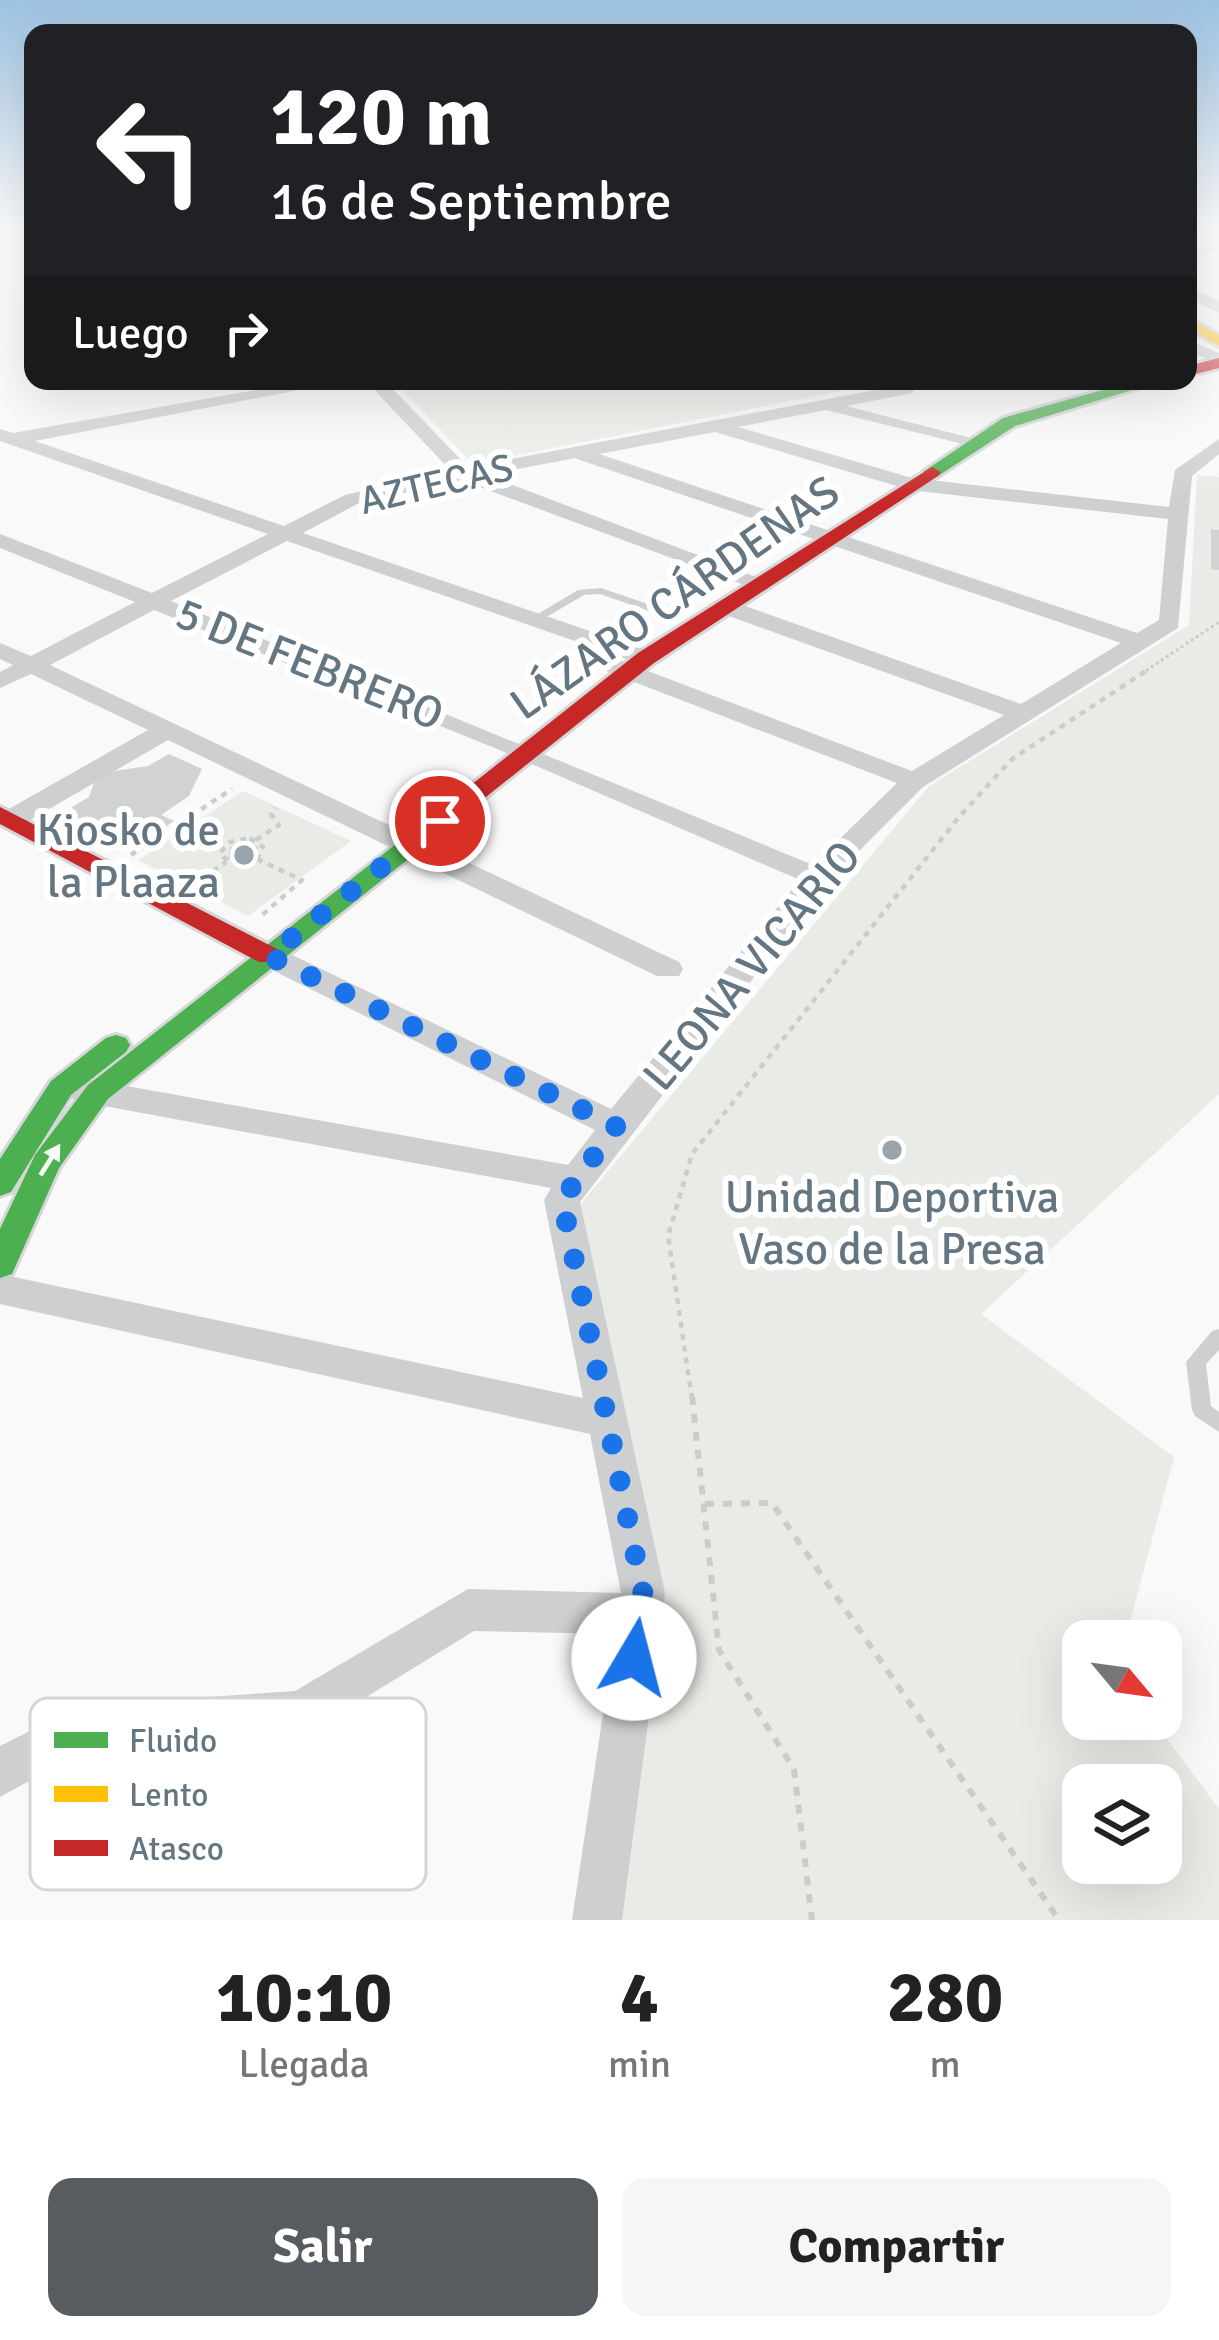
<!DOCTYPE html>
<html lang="es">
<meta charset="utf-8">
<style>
:root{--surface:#fff;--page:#f6f6f6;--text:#222;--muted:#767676;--accent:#585c60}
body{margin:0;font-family:Signika,sans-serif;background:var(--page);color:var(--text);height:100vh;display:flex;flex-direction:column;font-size:45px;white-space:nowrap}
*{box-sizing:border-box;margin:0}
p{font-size:39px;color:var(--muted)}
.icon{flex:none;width:66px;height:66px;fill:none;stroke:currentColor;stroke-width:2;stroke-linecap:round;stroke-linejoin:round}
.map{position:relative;height:1920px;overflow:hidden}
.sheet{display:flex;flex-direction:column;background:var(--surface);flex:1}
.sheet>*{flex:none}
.banner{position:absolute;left:24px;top:24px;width:1173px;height:366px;border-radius:24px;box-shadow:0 12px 48px #0002;background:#202124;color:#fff;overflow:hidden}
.needle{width:78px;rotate:119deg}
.buttons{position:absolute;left:1062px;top:1620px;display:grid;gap:24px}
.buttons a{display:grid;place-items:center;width:120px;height:120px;border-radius:24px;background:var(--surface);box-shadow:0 12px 48px #0002;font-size:60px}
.pin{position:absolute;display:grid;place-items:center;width:102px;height:102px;color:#fff;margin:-51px;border:6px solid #fff;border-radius:50%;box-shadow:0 3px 12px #0007}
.me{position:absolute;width:132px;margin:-66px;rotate:8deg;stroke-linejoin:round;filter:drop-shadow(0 0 9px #0008)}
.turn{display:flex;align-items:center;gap:42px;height:252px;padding:0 48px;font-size:54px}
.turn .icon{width:156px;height:156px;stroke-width:2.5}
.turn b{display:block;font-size:84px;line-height:102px}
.then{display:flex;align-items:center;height:114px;padding:0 48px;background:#0003;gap:24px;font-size:45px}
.eta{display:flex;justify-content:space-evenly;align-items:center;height:204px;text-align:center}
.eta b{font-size:72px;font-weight:700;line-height:84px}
.primary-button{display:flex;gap:24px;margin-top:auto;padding:24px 48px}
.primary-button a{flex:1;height:138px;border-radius:24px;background:var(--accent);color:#fff;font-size:48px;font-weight:700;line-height:138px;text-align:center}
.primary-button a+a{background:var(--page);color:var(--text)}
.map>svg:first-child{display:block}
.green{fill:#e8ebe6;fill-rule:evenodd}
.building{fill:#d0d2d3}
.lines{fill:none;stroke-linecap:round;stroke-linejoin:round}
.fast-casing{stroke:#d5d6d7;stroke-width:6}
.slow-casing{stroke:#d5d6d7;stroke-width:6}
.jam-casing{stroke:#d5d6d7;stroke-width:6}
.path-far2{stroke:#cbcccd;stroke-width:3;stroke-dasharray:3 3;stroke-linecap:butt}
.path-far1{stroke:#cbcccd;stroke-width:4.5;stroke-dasharray:6 6;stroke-linecap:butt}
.path{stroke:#cbcccd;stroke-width:6;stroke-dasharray:9 9;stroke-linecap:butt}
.lane{fill:#cecfd0;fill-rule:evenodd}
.street{fill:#cecfd0;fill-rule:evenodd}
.fast{fill:#4caf50;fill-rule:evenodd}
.slow{fill:#ffc107;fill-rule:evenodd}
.jam{fill:#c62828;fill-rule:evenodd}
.oneway{fill:#f6fbf6}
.route{stroke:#1a73e8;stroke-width:21;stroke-dasharray:0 37.8}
.poi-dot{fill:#99a4ac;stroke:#fff;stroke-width:4.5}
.labels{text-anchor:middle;stroke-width:12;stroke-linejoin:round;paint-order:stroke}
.far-street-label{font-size:39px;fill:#657683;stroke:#fff}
.street-label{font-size:45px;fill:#657683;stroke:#fff}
.poi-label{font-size:45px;fill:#657683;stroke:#fff;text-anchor:end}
.key{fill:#fff;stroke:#d1d6da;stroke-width:3}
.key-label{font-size:33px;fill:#657683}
</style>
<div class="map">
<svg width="1219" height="1920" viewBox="0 0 1219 1920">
<rect width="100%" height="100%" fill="#f9f9f9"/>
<!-- green -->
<g class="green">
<path d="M394 381H891L473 464Z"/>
<path d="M1197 475 1219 477V1094L981 1314 1174 1457 1125 1641H1083V1719H1152L1219 1809V1920H615L653 1610 579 1206 929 786 1189 625ZM1083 1785H1161V1863H1083Z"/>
<path d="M243 791 351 841 248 916 138 860Z"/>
</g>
<!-- building -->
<g class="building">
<path d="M1211 529 1219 530V570L1211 569Z"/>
<path d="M169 754 202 769 189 796 161 815 174 821 140 844 131 841 135 838 130 825 103 831 73 816 72 807 89 797 94 783 114 771 148 766Z"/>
<path d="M248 843 258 847 257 858H228L230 847Z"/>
</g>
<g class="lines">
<defs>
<g id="fast">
<path d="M1135 381H1161L1015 426 938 476 923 472 1003 418Z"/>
<path d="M423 828 435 835 432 840 108 1099 59 1168 12 1274 0 1278V1229L35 1155 88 1085 414 830Z"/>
<path d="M116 1035 126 1038 130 1045 126 1052 71 1095 11 1192 0 1196V1159L51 1081 106 1038Z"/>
</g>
<path id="slow" d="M1188 318 1219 335V346L1188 328Z"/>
<g id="jam">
<path d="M1219 358V368L1188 376V366Z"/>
<path d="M932 467 941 472 938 476 654 663 432 840H414L411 835 414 830 638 653Z"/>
<path d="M0 807 279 950 282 956 279 962H259L0 824Z"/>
</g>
</defs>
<!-- fast casing -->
<use href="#fast" class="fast-casing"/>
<!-- slow casing -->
<use href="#slow" class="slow-casing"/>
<!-- jam casing -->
<use href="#jam" class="jam-casing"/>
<!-- path-far2 -->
<path class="path-far2" d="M1141 674 1219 622"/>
<!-- path-far1 -->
<g class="path-far1">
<path d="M183 822 226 843"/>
<path d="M250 838 263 847 257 859 230 863 220 853 230 842Z"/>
<path d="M256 840 279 825 271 814 276 808"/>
<path d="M131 855 232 789"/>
<path d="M257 859 302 880 261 916"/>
<path d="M203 878 226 862"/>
<path d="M692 1399 668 1236 692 1154 959 817 1012 759 1146 671"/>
</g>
<!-- path -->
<g class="path">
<path d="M692 1396 719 1650 794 1769 812 1920"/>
<path d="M705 1504 772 1503 1059 1920"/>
</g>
<!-- lane -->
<g class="lane">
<path d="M601 588 680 615 682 617 676 620 672 619 600 594 584 595 538 622H530L528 620 578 590Z"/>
<path d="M1219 1329V1350L1206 1364 1211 1406 1219 1412V1432L1195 1416 1192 1410 1186 1362 1212 1331Z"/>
</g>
<!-- street -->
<g class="street">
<path d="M24 230H33V235Z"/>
<path d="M1219 237V248L1188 266V254Z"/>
<path d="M1188 285 1219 301V313L1188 297Z"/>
<path d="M1188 340 1219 353V364L1188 351Z"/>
<path d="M307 381H346L35 441 284 526 345 495 450 470 366 381H385L468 467 907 384 913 385V393L846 406 979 440V448L826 410 738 427 912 478 1169 507 1175 470 1219 439V454L1192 476 1178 628 923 787 827 883 580 1202 665 1593 622 1920H572L615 1634 474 1631 301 1737 137 1748 40 1775 0 1797V1746L30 1731 137 1702 295 1691 468 1589 621 1593 590 1434 0 1304V1274L583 1398 544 1200 551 1188 82 1102 70 1098 66 1090 70 1082 82 1078 568 1165 595 1130 258 963 254 956 258 949H280L611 1109 800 880 497 749 154 610 50 665 679 962 683 969 679 976H657L168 740 20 826H0V814L148 730 31 674 0 688V672L13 665 0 659V643L31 656 135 602 0 548V534L152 593 268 534 0 441V429L13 433ZM715 432 910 490 1168 519 1159 620 1137 633 599 454ZM576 458 577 459 1121 643 1021 704 731 601H715V611L1004 715 912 771 619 660H603V670L897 783 813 865 171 601 287 541 638 663H654V653L303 533 359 503 461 480 750 587H766L769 582 486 475Z"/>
</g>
<!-- fast -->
<use href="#fast" class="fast"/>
<!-- slow -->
<use href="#slow" class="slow"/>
<!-- jam -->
<use href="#jam" class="jam"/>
</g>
<!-- one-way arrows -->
<defs><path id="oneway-solid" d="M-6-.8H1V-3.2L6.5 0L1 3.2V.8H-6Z" transform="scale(3)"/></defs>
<use class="oneway" href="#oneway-solid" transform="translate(50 1160) rotate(-58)"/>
<!-- sky -->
<linearGradient id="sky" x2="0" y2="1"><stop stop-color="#9dc2e2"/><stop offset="0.46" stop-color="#fcfcfc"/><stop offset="1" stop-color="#fcfcfc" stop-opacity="0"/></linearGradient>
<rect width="1219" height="499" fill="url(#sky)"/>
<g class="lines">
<!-- route -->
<path class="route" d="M440 821 269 956 616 1126 562 1200 643 1593 634 1658"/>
</g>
<!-- markers -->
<g class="poi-dot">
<circle cx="244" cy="855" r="12"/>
<circle cx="892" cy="1150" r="12"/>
</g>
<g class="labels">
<!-- far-street labels -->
<g class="far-street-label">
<text transform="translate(436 483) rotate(-13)" y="14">AZTECAS</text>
</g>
<!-- street labels -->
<g class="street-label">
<text transform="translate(674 597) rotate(-35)" y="16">LÁZARO CÁRDENAS</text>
<text transform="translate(310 663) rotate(22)" y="16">5 DE FEBRERO</text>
<text transform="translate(751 965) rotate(-50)" y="16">LEONA VICARIO</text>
</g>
<!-- poi labels -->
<g class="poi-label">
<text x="220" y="845">Kiosko de<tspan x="220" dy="52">la Plaaza</tspan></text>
<text x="892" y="1212" text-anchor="middle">Unidad Deportiva<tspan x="892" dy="52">Vaso de la Presa</tspan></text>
</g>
</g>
<!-- legend -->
<rect x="30" y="1698" width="396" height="192" rx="18" class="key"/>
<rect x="54" y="1732" width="54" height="16" fill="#4caf50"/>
<rect x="54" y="1786" width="54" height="16" fill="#ffc107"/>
<rect x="54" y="1840" width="54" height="16" fill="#c62828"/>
<g class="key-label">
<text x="129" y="1752">Fluido</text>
<text x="129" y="1806">Lento</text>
<text x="129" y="1860">Atasco</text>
</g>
</svg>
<div class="buttons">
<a><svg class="needle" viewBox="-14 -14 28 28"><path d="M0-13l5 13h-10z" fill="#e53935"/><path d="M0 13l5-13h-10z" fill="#767676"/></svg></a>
<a><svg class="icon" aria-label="layers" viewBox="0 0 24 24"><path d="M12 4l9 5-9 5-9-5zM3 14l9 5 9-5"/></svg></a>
</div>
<div class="pin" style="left:440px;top:821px;background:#d93025"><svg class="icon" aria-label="arrive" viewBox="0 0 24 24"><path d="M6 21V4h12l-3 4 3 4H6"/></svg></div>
<svg class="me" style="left:634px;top:1658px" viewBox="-20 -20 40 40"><circle r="19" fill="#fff"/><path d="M0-13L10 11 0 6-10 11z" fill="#1a73e8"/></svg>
<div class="banner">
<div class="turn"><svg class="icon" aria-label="left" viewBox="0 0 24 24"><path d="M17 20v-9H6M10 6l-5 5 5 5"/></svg><div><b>120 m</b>16 de Septiembre</div></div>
<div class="then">Luego<svg class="icon" aria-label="right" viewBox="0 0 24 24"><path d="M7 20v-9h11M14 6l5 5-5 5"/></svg></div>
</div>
</div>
<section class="sheet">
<div class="eta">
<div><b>10:10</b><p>Llegada</p></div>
<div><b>4</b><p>min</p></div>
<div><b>280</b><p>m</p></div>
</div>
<div class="primary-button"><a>Salir</a><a>Compartir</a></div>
</section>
